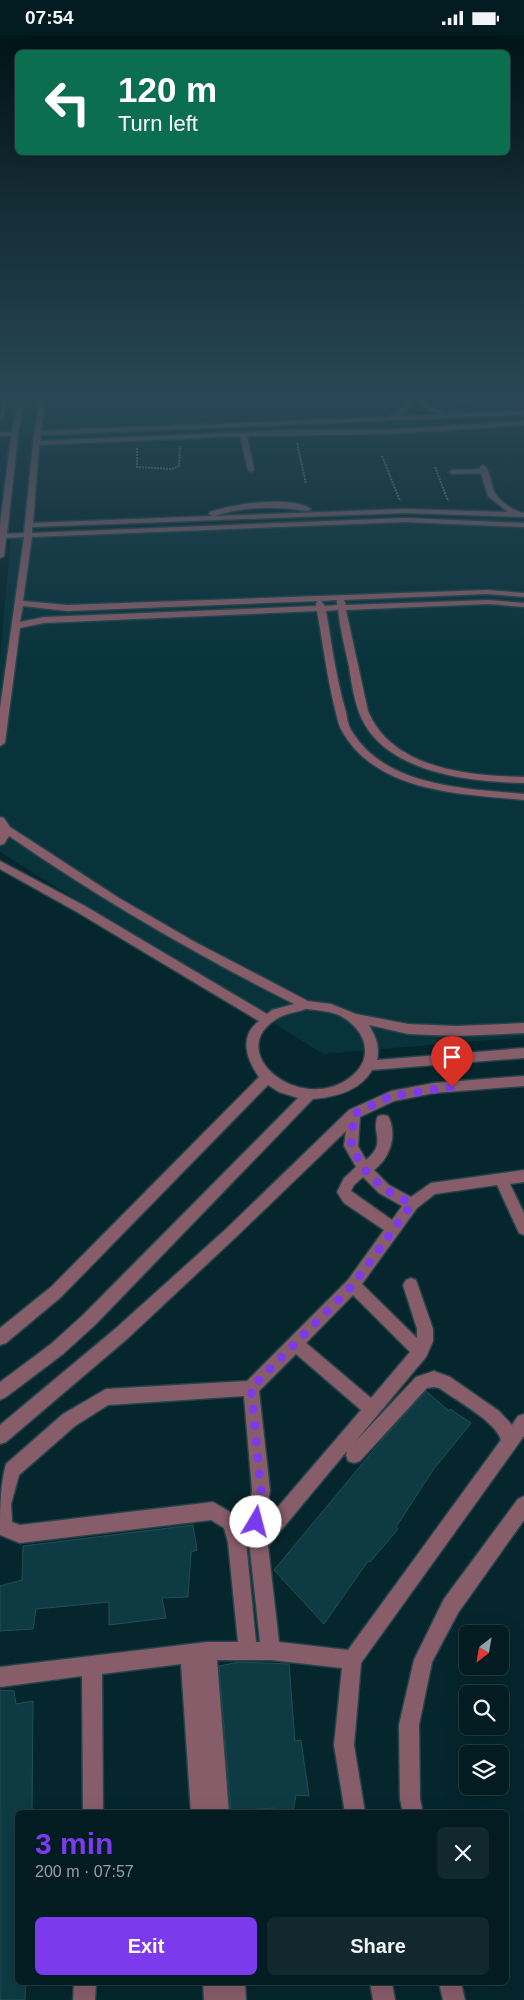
<!DOCTYPE html>
<meta charset="utf-8">
<style>
:root{--surface:#031c21;--page:#11292e;--text:#f1f3f6;--muted:#97a1a5;--line:#243a3f;--accent:#7c3aed}
body{margin:0;font-family:Helvetica,sans-serif;background:var(--page);color:var(--text);height:100vh;display:flex;flex-direction:column;font-size:19px;white-space:nowrap}
*{box-sizing:border-box;margin:0}
p{font-size:16px;color:var(--muted)}
.icon{flex:none;width:28px;height:28px;fill:none;stroke:currentColor;stroke-width:2;stroke-linecap:round;stroke-linejoin:round}
.map{position:relative;flex:1;overflow:hidden}
.panel{position:absolute;left:15px;top:1775px;width:494px;height:175px;display:flex;flex-direction:column;background:var(--surface);border-radius:8px;box-shadow:0 5px 20px #0002,0 0 0 1px var(--line)}
.panel>*{flex:none}
.top-card{position:absolute;left:15px;top:15px;width:495px;height:105px;border-radius:8px;box-shadow:0 5px 20px #0002,0 0 0 1px var(--line);background:#0b6e4f;color:#fff;overflow:hidden}
.needle{width:32px;rotate:211deg}
.fabs{position:absolute;left:459px;top:1590px;display:grid;gap:10px}
.fabs a{display:grid;place-items:center;width:50px;height:50px;border-radius:8px;background:var(--surface);box-shadow:0 5px 20px #0002,0 0 0 1px var(--line);font-size:25px}
.pin{position:absolute;display:grid;place-items:center;width:42px;height:42px;color:#fff;margin:-51px -21px;border-radius:50% 50% 50% 0;rotate:-45deg;box-shadow:0 0 5px #0007}
.pin .icon{rotate:45deg}
.me{position:absolute;width:55px;margin:-28px;rotate:8deg;stroke-linejoin:round;filter:drop-shadow(0 0 4px #0008)}
.turn{display:flex;align-items:center;gap:18px;height:105px;padding:0 20px;font-size:22px}
.turn .icon{width:65px;height:65px;stroke-width:2.5}
.turn b{display:block;font-size:35px;line-height:42px}
.round{display:grid;place-items:center;flex:none;width:52px;height:52px;border-radius:8px;background:var(--page)}
.overview{display:flex;align-items:center;justify-content:space-between;height:85px;padding:0 20px}
h1{font-size:30px;font-weight:800;line-height:38px;color:var(--accent)}
.action{display:flex;gap:10px;margin-top:auto;padding:10px 20px}
.action a{flex:1;height:58px;border-radius:8px;background:var(--accent);color:#fff;font-size:20px;font-weight:800;line-height:58px;text-align:center}
.action a+a{background:var(--page);color:var(--text)}
.status{display:flex;justify-content:space-between;align-items:center;height:35px;padding:0 25px;background:var(--surface);direction:ltr}
.status svg{height:14px;fill:currentColor}
.map>svg:first-child{display:block}
.built{fill:#08333b}
.building{fill:#0e3b43;stroke:#234e56}
.lines{fill:none;stroke-linecap:round;stroke-linejoin:round}
.minor-casing{stroke:#24444a;stroke-width:3}
.path{stroke:#6e898f;stroke-width:2;stroke-dasharray:2 1;stroke-linecap:butt}
.minor{fill:#875d69;fill-rule:evenodd}
.route{stroke:#7c3aed;stroke-width:9;stroke-dasharray:0 16.2}
</style>
<div class="status"><b>07:54</b><svg viewBox="0 0 49 12"><path d="M0 12V9h3v3zM5 12V6h3v6zM10 12V3h3v9zM15 12V0h3v12zM26 1h20v11H26zM47 4h2v5h-2z"/></svg></div>
<div class="map">
<svg width="524" height="1965" viewBox="0 0 524 1965">
<rect width="100%" height="100%" fill="#04262c"/>
<!-- built -->
<path class="built" d="M494 483 524 486V1002L323 1019 0 817V624L11 501 320 484Z"/>
<!-- building -->
<g class="building">
<path d="M426 1356 449 1376 450 1374 471 1388 433 1435 396 1492 398 1494 370 1527 368 1526 324 1589 274 1535 382 1405Z"/>
<path d="M193 1490 197 1515 191 1517 188 1562 162 1563 166 1583 109 1590V1567L36 1574 33 1594 0 1596V1551L22 1545 23 1511Z"/>
<path d="M239 1627 289 1629 295 1706 301 1705 309 1761 296 1760 293 1777H274V1773L231 1776 219 1631Z"/>
<path d="M0 1655 14 1656 16 1669 33 1666 32 1777H17L18 1948H26L25 1965H0Z"/>
</g>
<g class="lines">
<defs>
<g id="minor">
<path d="M1 362H7L3 383 0 385Z"/>
<path d="M19 362H25L18 399 7 499 24 498 33 408 40 362H46L41 396 389 382 402 373 404 366 402 362H408L410 366 407 375 398 381 440 380 424 373 415 362H421L428 371 447 379 524 376V380L41 400 40 406 294 395H389L524 386V390L389 399 247 401 254 435 251 437 248 435 240 401 39 410 33 488 212 481 209 479 210 477C233 469 290 460 311 474L307 476C275 471 245 471 215 481L404 474 508 477 488 461 481 438 452 439 449 437 452 435 480 434V432L483 430C491 435 490 449 495 458 499 466 515 477 524 478V482L404 478 32 492V498L406 483 524 488V492L406 487 32 502 23 566 67 570 487 555 524 558V562L487 559 344 565 346 570 489 565 524 568V572L489 569 346 575 368 676C392 734 470 741 524 742V748C473 747 394 739 365 690 355 673 352 651 349 632 345 613 340 594 338 575L326 576C332 610 336 644 346 677 347 683 348 690 351 695 386 753 465 753 524 759V765C462 759 377 758 342 696 338 690 337 681 335 674 327 642 323 609 317 576L44 588 20 593 5 708 0 711V673L24 502 6 503 4 521 0 523V490L11 401H0V397H12ZM337 565V570L325 571 321 566ZM318 566 316 568V571L44 582 20 587 23 571 67 576Z"/>
<path d="M0 782 4 783 10 792 119 863 195 907 308 966 331 969 356 979 408 989 457 991 524 988V998L457 1001 408 999 369 990C376 1002 380 1011 377 1025L524 1013V1023L372 1035C360 1056 336 1062 313 1064L95 1290 63 1319 6 1362 0 1365V1347L51 1309 83 1280 298 1063 279 1057 268 1050 61 1262 6 1308 0 1310V1293L51 1252 259 1042C247 1025 238 1002 259 986L77 877 0 834V826L85 871 267 979 272 975 294 969C195 919 100 864 9 801L4 809 0 810ZM306 974C316 975 327 976 336 979 363 990 377 1020 352 1041 301 1083 219 1015 280 982 288 978 298 977 306 974Z"/>
<path d="M524 1041V1051L434 1058 394 1066 360 1082 358 1111 366 1125C388 1107 370 1097 378 1081L383 1080 388 1081C398 1100 390 1123 374 1135L389 1150 411 1162 431 1148 524 1135V1147L510 1149 524 1178V1200L519 1198 497 1150 435 1159 417 1173 362 1249 417 1303V1294L403 1250 406 1245 411 1243 416 1245 433 1294V1306L426 1322 355 1407 416 1342 434 1336 450 1342 499 1376 512 1390 518 1381 524 1379V1401L361 1628 354 1710 365 1778H345L334 1710 342 1633 271 1625H217L229 1778H191L181 1629 102 1639 103 1778H83L82 1641 0 1652V1632L207 1607H238L228 1507 224 1493 211 1485 20 1508 0 1500C0 1476 0 1451 6 1429L63 1379 106 1354 247 1346 348 1245 384 1195 344 1168 337 1157 344 1143 356 1132 344 1111 346 1096 236 1202 127 1304 6 1407 0 1409V1390L115 1294 226 1194 349 1075 391 1056 434 1048ZM363 1142 379 1158 402 1171 392 1185 351 1156 354 1150ZM353 1260 410 1317 371 1363 306 1308ZM296 1319 361 1375 265 1487 270 1455 259 1356ZM434 1352 439 1353C456 1365 496 1387 501 1405L348 1615 279 1607 268 1511 347 1416 346 1420 348 1426 354 1428 360 1426 427 1353ZM244 1361 252 1455 247 1487 260 1607H256L246 1507 237 1481 213 1467 20 1490 12 1487 11 1469 19 1440 75 1391 108 1370Z"/>
<path d="M524 1461V1485L458 1578 432 1627 419 1690 420 1764 423 1778H403L400 1764 399 1690 414 1625 444 1564 518 1464Z"/>
<path d="M74 1948H96L95 1965H73Z"/>
<path d="M203 1948H245L246 1965H204Z"/>
<path d="M370 1948H392L395 1965H373Z"/>
<path d="M439 1948H461L465 1965H443Z"/>
</g>
</defs>
<!-- minor casing -->
<use href="#minor" class="minor-casing"/>
<!-- path -->
<g class="path">
<path d="M461 362 466 369"/>
<path d="M297 408 306 449"/>
<path d="M137 413V432L172 434 179 431 180 411"/>
<path d="M382 421 400 466"/>
<path d="M435 432 448 466"/>
</g>
<!-- minor -->
<use href="#minor" class="minor"/>
</g>
<!-- sky -->
<linearGradient id="sky" x2="0" y2="1"><stop stop-color="#021518"/><stop offset="0.57" stop-color="#294756"/><stop offset="1" stop-color="#294756" stop-opacity="0"/></linearGradient>
<rect width="524" height="637" fill="url(#sky)"/>
<g class="lines">
<!-- route -->
<path class="route" d="M256 1487 261 1455 251 1353 353 1250 412 1169 384 1154 364 1134 351 1111 354 1079 391 1061 452 1052"/>
</g>
</svg>
<div class="fabs">
<a><svg class="needle" viewBox="-14 -14 28 28"><path d="M0-13l5 13h-10z" fill="#e53935"/><path d="M0 13l5-13h-10z" fill="#97a1a5"/></svg></a>
<a><svg class="icon" aria-label="search" viewBox="0 0 24 24"><circle cx="10" cy="10" r="6"/><path d="M15 15l6 6"/></svg></a>
<a><svg class="icon" aria-label="layers" viewBox="0 0 24 24"><path d="M12 4l9 5-9 5-9-5zM3 14l9 5 9-5"/></svg></a>
</div>
<div class="pin" style="left:452px;top:1052px;background:#d93025"><svg class="icon" aria-label="arrive" viewBox="0 0 24 24"><path d="M6 21V4h12l-3 4 3 4H6"/></svg></div>
<svg class="me" style="left:256px;top:1487px" viewBox="-20 -20 40 40"><circle r="19" fill="#fff"/><path d="M0-13L10 11 0 6-10 11z" fill="#7c3aed"/></svg>
<div class="top-card">
<div class="turn"><svg class="icon" aria-label="left" viewBox="0 0 24 24"><path d="M17 20v-9H6M10 6l-5 5 5 5"/></svg><div><b>120 m</b>Turn left</div></div>
</div>
<section class="panel">
<div class="overview"><div><h1>3 min</h1><p>200 m · 07:57</p></div><a class="round"><svg class="icon" aria-label="close" viewBox="0 0 24 24"><path d="M6 6l12 12M18 6L6 18"/></svg></a></div>
<div class="action"><a>Exit</a><a>Share</a></div>
</section>
</div>
